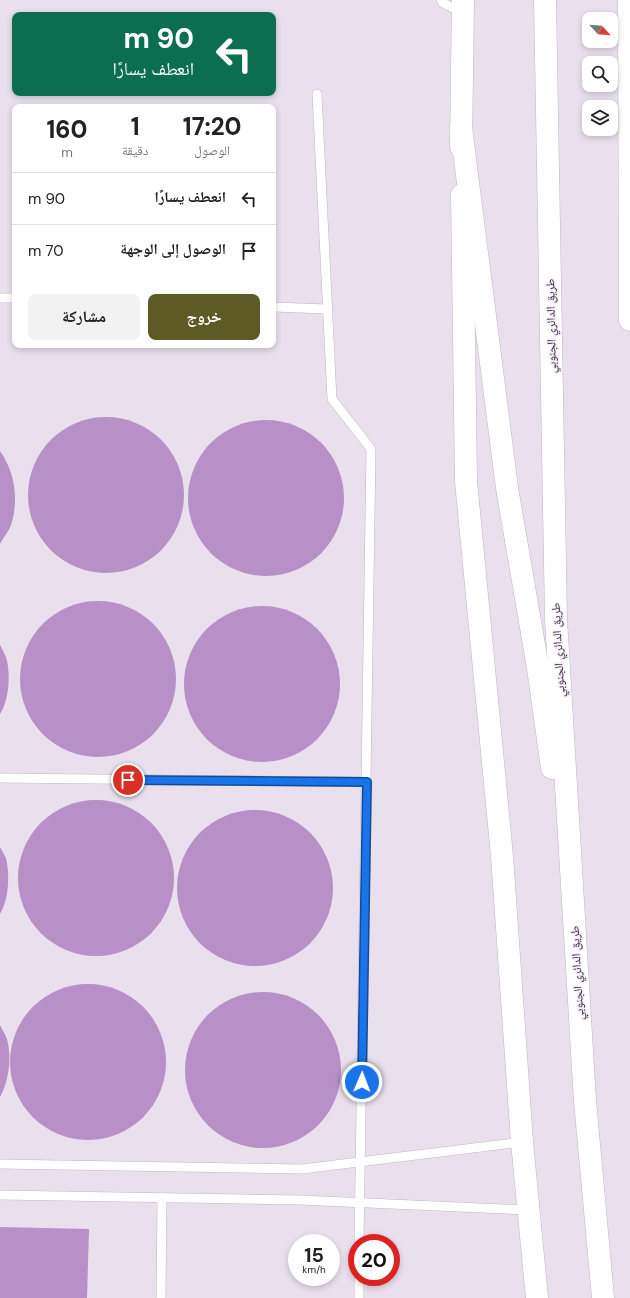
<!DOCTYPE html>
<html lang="ar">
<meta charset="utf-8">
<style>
:root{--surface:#fff;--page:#f2f2f2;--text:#222;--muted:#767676;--line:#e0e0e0;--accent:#5d5a26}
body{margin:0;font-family:"DM Sans","Noto Naskh Arabic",sans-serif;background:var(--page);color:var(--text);direction:rtl;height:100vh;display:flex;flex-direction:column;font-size:15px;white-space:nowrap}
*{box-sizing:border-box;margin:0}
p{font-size:13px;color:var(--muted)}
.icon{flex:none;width:22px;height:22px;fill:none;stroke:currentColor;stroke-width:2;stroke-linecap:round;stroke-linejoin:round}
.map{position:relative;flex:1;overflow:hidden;direction:ltr}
.side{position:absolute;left:12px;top:104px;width:264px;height:244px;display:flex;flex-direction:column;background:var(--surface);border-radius:8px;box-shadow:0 2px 6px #0003;direction:rtl}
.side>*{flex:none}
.top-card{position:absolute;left:12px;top:12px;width:264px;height:84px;border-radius:8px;box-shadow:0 2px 6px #0003;direction:rtl;background:#0b6e4f;color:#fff;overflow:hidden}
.needle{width:26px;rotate:116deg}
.buttons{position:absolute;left:582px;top:12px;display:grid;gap:8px}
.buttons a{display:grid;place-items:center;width:36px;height:36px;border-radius:8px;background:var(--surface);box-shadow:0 2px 6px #0003;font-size:20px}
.speed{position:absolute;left:288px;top:1234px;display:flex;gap:8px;font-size:20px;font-weight:700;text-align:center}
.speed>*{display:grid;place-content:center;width:52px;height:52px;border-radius:50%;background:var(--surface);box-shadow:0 2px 6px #0003;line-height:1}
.speed small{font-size:10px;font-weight:400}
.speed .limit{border:6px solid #d22;background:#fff;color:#111}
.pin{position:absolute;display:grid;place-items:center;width:34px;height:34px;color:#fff;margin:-17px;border:2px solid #fff;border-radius:50%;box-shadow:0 1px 4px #0007}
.me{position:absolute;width:44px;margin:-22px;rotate:1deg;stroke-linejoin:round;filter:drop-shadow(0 0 3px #0008)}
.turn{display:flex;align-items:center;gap:14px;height:84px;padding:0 16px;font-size:18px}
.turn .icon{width:52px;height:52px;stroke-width:2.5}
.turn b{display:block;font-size:28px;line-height:34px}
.eta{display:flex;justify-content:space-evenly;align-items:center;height:68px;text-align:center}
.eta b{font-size:24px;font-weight:800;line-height:28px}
.action{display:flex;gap:8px;margin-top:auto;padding:8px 16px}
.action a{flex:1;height:46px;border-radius:8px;background:var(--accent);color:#fff;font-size:16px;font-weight:800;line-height:46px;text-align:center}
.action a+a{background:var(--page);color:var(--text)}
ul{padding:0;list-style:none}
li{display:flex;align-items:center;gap:12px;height:52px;padding:0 16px;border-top:1px solid var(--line)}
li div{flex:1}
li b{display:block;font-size:15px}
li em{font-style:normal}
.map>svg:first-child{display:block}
.water{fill:#b690c6}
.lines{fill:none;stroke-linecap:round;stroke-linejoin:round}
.service-casing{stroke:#c0b7c4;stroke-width:10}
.secondary-casing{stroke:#c0b7c4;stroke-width:23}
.motorway-casing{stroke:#c0b7c4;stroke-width:23}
.service{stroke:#fff;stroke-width:9}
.secondary{stroke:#fff;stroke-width:22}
.motorway{stroke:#fff;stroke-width:22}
.route-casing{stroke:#114b97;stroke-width:10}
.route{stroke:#1a73e8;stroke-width:7}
.labels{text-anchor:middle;stroke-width:3;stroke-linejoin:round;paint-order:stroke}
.street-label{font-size:12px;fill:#363238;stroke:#f7edfb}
</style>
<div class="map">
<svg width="630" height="1298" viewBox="0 0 630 1298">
<rect width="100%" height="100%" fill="#e9dfed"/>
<!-- water -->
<g class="water">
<circle cx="106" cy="495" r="78"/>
<circle cx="266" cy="498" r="78"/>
<path d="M0 451C15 472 19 500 11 525 9 531 3 538 0 544Z"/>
<circle cx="98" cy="679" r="78"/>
<circle cx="262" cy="684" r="78"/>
<path d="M0 645C2 649 4 653 6 657 11 674 9 700 0 714Z"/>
<circle cx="96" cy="878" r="78"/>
<circle cx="255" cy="888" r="78"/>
<path d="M0 847C2 851 4 854 6 858 10 875 9 899 0 914Z"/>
<circle cx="88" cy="1062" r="78"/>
<circle cx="263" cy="1070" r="78"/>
<path d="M0 1025C2 1029 5 1034 7 1039 12 1057 9 1081 0 1097Z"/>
<path d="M0 1227 89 1229 87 1298H0Z"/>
</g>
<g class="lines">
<defs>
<g id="service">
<path d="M441 0 443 3 463 13"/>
<path d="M317 94 332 399 371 449 359 1243"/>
<path d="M0 298H15"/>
<path d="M273 307 327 309"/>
<path d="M0 778 367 782"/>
<path d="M0 1164 302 1169 522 1142"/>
<path d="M0 1195 300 1200 528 1210"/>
<path d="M161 1298 162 1198"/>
<path d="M359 1298V1277"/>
</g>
<g id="secondary">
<path d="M461 147 463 0"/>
<path d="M462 195 466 481 502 856 522 1142 537 1298"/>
</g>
<g id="motorway">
<path d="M545 0 556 619 585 1101 603 1298"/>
<path d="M629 0 630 320"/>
<path d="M461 128 507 488 538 668 552 768"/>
</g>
</defs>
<!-- service casing -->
<use href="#service" class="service-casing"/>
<!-- secondary casing -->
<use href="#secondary" class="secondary-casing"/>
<!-- motorway casing -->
<use href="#motorway" class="motorway-casing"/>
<!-- service -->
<use href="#service" class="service"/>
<!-- secondary -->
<use href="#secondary" class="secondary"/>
<!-- motorway -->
<use href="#motorway" class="motorway"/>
</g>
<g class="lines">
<defs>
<path id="route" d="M128 780 367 782 362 1082"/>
</defs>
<!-- route casing -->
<use href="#route" class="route-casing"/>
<!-- route -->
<use href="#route" class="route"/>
</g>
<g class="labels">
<!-- street labels -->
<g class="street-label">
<text transform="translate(551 326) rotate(-91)" y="4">طريق الدائري الجنوبي</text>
<text transform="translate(558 650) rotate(-93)" y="4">طريق الدائري الجنوبي</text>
<text transform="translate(577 973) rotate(-93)" y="4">طريق الدائري الجنوبي</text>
</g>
</g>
</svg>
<div class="buttons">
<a><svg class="needle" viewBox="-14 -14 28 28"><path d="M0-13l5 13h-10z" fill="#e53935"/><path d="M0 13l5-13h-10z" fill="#767676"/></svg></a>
<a><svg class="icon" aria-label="search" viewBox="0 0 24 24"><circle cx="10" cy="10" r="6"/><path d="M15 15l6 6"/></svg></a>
<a><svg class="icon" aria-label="layers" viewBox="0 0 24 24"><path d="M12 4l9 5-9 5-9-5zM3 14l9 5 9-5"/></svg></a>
</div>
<div class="speed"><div>15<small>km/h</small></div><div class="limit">20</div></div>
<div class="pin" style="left:128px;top:780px;background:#d93025"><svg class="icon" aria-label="arrive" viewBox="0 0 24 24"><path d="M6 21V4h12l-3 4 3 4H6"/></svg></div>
<svg class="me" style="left:362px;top:1082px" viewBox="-20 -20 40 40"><circle r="17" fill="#1a73e8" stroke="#fff" stroke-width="3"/><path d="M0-11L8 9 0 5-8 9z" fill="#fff"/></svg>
<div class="top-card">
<div class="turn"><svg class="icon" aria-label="left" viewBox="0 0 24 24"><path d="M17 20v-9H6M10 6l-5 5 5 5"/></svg><div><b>90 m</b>انعطف يسارًا</div></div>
</div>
<section class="side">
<div class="eta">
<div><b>17:20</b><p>الوصول</p></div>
<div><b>1</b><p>دقيقة</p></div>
<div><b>160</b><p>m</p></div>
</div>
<ul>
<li><svg class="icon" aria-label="left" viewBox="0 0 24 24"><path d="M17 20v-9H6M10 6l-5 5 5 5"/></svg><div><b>انعطف يسارًا</b></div><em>90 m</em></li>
<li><svg class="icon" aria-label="arrive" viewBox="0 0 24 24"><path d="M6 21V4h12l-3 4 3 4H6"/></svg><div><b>الوصول إلى الوجهة</b></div><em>70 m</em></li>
</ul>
<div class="action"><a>خروج</a><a>مشاركة</a></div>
</section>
</div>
